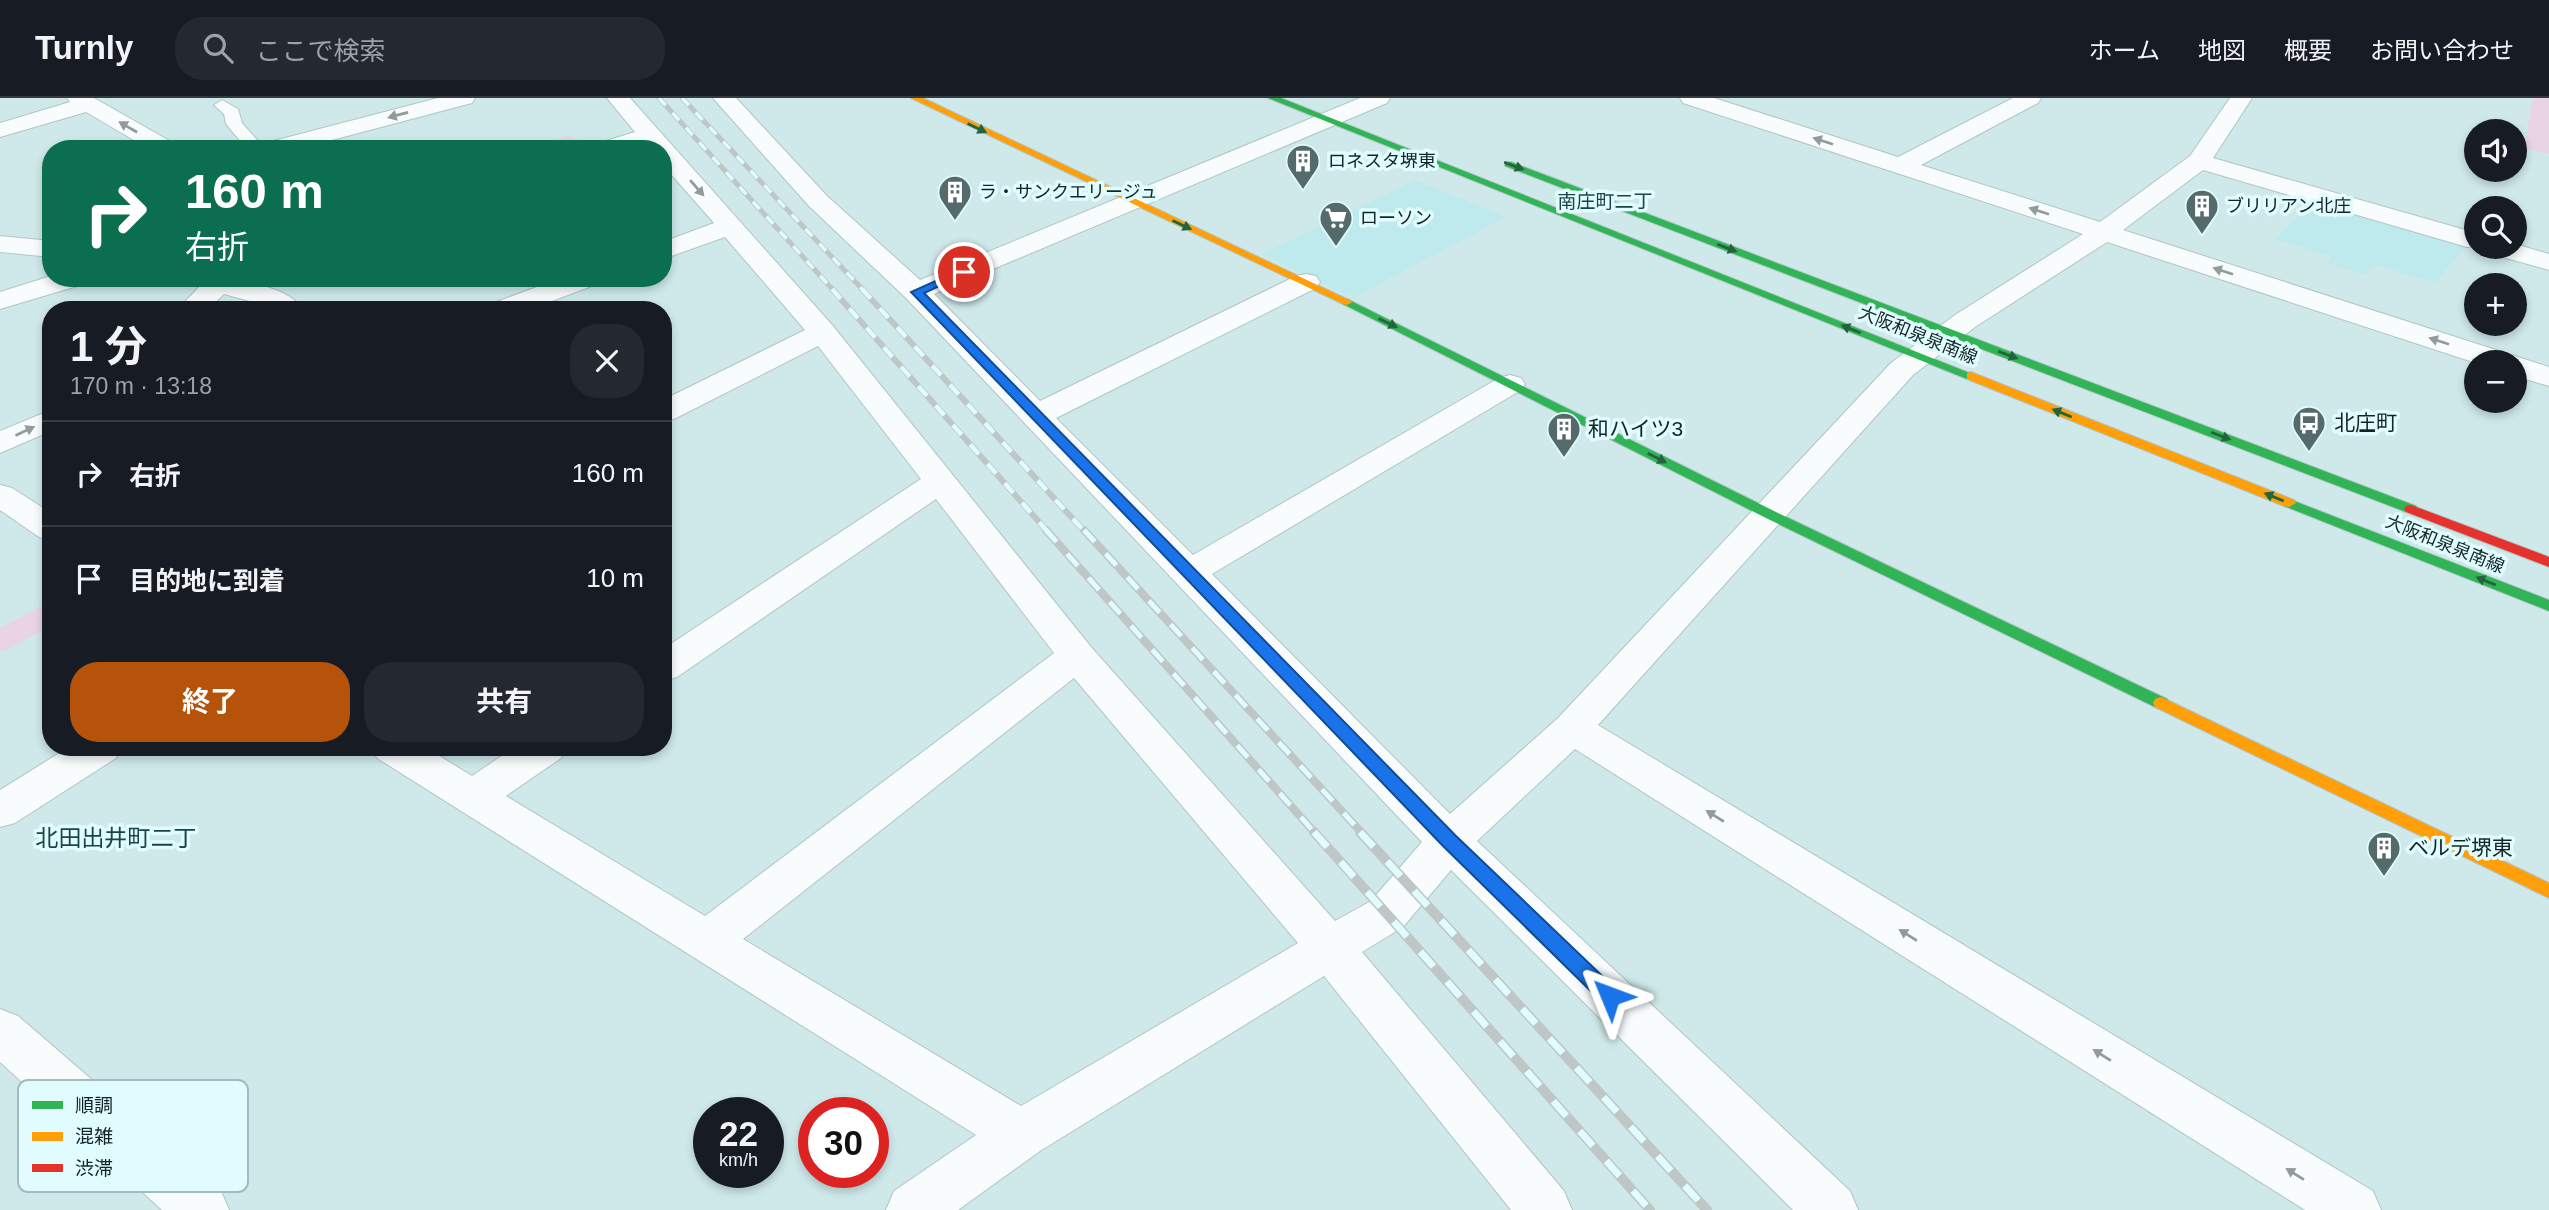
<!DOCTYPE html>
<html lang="ja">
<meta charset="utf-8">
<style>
:root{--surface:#171b24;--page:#242831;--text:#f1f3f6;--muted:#9ea1a6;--line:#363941;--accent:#b45309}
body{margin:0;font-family:Helvetica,"Noto Sans JP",sans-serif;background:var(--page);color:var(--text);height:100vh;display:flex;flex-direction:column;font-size:26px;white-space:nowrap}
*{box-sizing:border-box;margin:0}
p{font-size:23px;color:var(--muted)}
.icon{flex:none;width:38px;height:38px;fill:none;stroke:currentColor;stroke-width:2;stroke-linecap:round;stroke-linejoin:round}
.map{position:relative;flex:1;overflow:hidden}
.sheet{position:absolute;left:42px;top:203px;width:630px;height:455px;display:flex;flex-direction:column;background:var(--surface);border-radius:28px;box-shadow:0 4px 10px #0003}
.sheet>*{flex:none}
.top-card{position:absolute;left:42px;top:42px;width:630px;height:147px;border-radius:28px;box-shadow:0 4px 10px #0003;background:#0b6e4f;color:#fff;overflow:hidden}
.buttons{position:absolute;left:2464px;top:21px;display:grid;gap:14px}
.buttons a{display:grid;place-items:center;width:63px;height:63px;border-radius:50%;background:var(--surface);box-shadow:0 4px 10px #0003;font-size:35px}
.speed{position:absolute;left:693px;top:999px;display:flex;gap:14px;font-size:35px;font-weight:700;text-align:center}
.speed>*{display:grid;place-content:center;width:91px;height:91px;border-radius:50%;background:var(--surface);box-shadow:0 4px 10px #0003;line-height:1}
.speed small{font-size:18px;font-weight:400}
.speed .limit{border:10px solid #d22;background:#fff;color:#111}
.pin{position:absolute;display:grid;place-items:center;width:60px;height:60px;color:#fff;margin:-30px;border:4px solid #fff;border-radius:50%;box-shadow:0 2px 7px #0007}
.me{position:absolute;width:77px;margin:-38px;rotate:314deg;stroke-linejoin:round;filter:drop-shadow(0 0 5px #0008)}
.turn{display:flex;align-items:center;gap:24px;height:147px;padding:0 28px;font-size:32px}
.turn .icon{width:91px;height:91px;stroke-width:2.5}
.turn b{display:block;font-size:49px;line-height:60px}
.round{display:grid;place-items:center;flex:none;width:74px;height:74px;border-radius:28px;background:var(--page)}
.summary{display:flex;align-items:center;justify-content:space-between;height:119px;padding:0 28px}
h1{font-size:42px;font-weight:700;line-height:52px}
.cta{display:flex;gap:14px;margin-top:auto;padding:14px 28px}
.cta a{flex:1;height:80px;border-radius:28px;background:var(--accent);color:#fff;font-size:28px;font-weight:700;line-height:80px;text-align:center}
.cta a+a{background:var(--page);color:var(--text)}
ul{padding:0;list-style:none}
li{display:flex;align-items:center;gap:21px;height:105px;padding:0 28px;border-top:2px solid var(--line)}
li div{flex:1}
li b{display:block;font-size:26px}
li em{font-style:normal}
header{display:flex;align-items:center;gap:42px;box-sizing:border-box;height:98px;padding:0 35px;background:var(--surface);border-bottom:2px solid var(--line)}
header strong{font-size:33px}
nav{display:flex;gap:38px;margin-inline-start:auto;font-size:24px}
.search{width:490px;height:63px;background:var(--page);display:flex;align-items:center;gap:18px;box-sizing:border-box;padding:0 24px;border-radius:28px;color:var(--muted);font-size:26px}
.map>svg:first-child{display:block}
.built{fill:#bfeaed}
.green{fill:#e9d4e3}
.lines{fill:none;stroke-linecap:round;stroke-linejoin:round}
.lane-casing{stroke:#b0c5c6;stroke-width:2}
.street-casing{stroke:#b0c5c6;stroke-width:2}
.fast-casing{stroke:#b0c5c6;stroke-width:2}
.slow-casing{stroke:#b0c5c6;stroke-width:2}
.jam-casing{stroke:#b0c5c6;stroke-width:2}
.lane{fill:#f8fcfc;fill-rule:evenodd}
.street{fill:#f8fcfc;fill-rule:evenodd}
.fast{fill:#30b455;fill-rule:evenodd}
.slow{fill:#ff9f0a;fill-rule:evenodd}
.jam{fill:#e5322d;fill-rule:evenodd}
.rail-far3-casing{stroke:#bfc6c6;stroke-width:5}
.rail-far2-casing{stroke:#bfc6c6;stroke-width:6}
.rail-far1-casing{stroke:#bfc6c6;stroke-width:8}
.rail-casing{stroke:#bfc6c6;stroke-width:10}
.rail-far3{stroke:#e0fcfe;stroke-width:3.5;stroke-dasharray:10;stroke-linecap:butt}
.rail-far2{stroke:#e0fcfe;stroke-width:4.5;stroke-dasharray:13;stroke-linecap:butt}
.rail-far1{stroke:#e0fcfe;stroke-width:5;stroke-dasharray:16;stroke-linecap:butt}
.rail{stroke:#e0fcfe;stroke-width:7;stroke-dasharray:20;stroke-linecap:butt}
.oneway{fill:#919b9c}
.oneway2{fill:#20653b}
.route{fill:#1a73e8;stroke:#114b97;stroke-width:2}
.labels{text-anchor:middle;stroke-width:7;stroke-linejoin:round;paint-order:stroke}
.far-poi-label{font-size:18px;fill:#132526;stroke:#e0fcfe;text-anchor:start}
.far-street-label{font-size:18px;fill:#132526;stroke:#e0fcfe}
.far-neighbourhood-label{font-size:19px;fill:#194548;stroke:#e0fcfe}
.poi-label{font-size:21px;fill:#132526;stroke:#e0fcfe;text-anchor:start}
.neighbourhood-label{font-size:23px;fill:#194548;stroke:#e0fcfe}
.key{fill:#e0fcfe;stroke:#a2bcbd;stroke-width:2}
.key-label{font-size:19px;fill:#132526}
</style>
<header>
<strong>Turnly</strong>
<div class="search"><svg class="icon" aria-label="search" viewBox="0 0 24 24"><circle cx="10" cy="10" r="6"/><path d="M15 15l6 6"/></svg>ここで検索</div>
<nav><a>ホーム</a><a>地図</a><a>概要</a><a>お問い合わせ</a></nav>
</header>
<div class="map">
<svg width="2549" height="1112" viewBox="0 0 2549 1112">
<rect width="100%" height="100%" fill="#cfe9eb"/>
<!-- built -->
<g class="built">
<path d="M1415 82 1506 119 1353 200 1262 156Z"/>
<path d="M2314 103 2466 147 2436 185 2375 167 2366 177 2327 165 2331 158 2275 141Z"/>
</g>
<!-- green -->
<g class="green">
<path d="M2533 0H2549V56L2524 50Z"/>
<path d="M571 37 587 49 525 51Z"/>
<path d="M51 503V528L3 554 0 552V530Z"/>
</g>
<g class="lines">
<defs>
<path id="lane" d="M222 2 238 11 242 25 265 51H247L226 26 224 16 214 7Z"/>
<g id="street">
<path d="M67 0H94L175 46 179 51H149L86 14 0 39V25L70 4Z"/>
<path d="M438 0H475L472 5 298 51H258L262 46Z"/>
<path d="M607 0H630L833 228 1091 549 1335 823 1371 803 1422 744 906 200 809 108 713 0H736L827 98 920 182 1360 0H1390L1387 5 934 196 1040 303 1296 178 1306 176 1316 178 1320 184 1316 190 1056 320 1193 457 1499 280 1510 277 1521 280 1525 286 1521 292 1212 476 1450 716 1558 620 1891 265 1955 217 2083 136 1683 5 1680 0H1714L1898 59 2013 0H2041L2038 5 1921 67 2100 124 2190 58 2230 0H2252L2213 60 2476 135V149H2515V146L2549 156V172L2488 155 2484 149H2467L2203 72 2123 132 2549 269V288L2515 278V264L2476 265 2107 144 1975 229 1913 277 1598 627 2373 1093 2381 1112H2305L1575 651 1477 743 1850 1093 1858 1112H1793L1451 772 1403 829 1362 854 1564 1093 1572 1112H1511L1324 878 1040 1053 958 1112H886L894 1093 976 1037 377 660 372 649H425L472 678 515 649H566L561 660 506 698 705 818 1054 555 936 401 677 579 663 583V551L921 381 818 248 674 321 663 323V302L805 232 725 139 663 161V144L714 125 663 67V51H650L646 46 630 51H592L596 46 635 34ZM1074 580 1298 845 1021 1008 743 841Z"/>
<path d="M0 138 51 143V159L0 154Z"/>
<path d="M51 178 88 180 84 186 0 211V194Z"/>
<path d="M201 180C231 180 286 186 304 212H273L268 208 224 196 207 212H177L203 185Z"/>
<path d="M561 180H601L597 186 528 212H487L491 206Z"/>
<path d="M51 312V333L0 355V333Z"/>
<path d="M0 387 12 390 51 415V442L39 439 0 412Z"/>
<path d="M69 649H121L116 660 15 725 0 729V692Z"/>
<path d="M0 911 18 918 221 1093 229 1112H162L0 964Z"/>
</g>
<g id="fast">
<path d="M1268 0H1281L1977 278 1975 281H1967Z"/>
<path d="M1505 64H1511L2416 408 2418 411 2416 414H2406L1505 68Z"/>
<path d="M1347 201 1776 414 2167 601 2169 605 2167 609H2155L1766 420 1343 206 1341 204Z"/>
<path d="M2289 401 2549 502V513L2284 408 2282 405Z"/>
</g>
<g id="slow">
<path d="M911 0H923L1353 204 1347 207 1343 206Z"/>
<path d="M1971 274 2294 402 2296 405 2289 409 2284 408 1967 281V275Z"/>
<path d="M2161 599 2549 785V800L2155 609 2153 605 2155 601Z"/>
</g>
<path id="jam" d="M2411 407 2549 459V469L2406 414 2404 411 2406 408Z"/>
</defs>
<!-- lane casing -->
<use href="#lane" class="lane-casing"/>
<!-- street casing -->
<use href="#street" class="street-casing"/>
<!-- fast casing -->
<use href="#fast" class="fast-casing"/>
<!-- slow casing -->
<use href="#slow" class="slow-casing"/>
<!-- jam casing -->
<use href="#jam" class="jam-casing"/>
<!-- lane -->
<use href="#lane" class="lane"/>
<!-- street -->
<use href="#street" class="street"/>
<!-- fast -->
<use href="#fast" class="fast"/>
<!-- slow -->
<use href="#slow" class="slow"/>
<!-- jam -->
<use href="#jam" class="jam"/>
<defs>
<g id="rail-far3">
<path d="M659 0 834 193"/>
<path d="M682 0 864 193"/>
</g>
<g id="rail-far2">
<path d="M832 191 1048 434"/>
<path d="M862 191 1085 434"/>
</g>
<g id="rail-far1">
<path d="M1046 432 1315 735"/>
<path d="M1084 432 1362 735"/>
</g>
<g id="rail">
<path d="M1314 734 1650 1112"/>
<path d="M1360 734 1707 1112"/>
</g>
</defs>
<!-- rail-far3 casing -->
<use href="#rail-far3" class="rail-far3-casing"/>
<!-- rail-far2 casing -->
<use href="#rail-far2" class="rail-far2-casing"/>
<!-- rail-far1 casing -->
<use href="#rail-far1" class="rail-far1-casing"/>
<!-- rail casing -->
<use href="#rail" class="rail-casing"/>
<!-- rail-far3 -->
<use href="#rail-far3" class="rail-far3"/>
<!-- rail-far2 -->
<use href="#rail-far2" class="rail-far2"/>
<!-- rail-far1 -->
<use href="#rail-far1" class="rail-far1"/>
<!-- rail -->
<use href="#rail" class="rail"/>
</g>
<!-- one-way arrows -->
<defs><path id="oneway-solid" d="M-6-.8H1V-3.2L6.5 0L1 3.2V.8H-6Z" transform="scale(1.75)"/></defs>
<g class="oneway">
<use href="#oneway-solid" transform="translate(398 17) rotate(165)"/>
<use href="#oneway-solid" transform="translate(128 29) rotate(-150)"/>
<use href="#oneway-solid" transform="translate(1823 43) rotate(-162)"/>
<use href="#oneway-solid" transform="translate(697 90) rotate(49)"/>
<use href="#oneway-solid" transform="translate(2039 113) rotate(-162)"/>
<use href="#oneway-solid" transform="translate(2223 173) rotate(-162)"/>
<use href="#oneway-solid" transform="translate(2439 243) rotate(-162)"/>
<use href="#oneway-solid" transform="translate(25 333) rotate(-25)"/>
<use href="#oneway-solid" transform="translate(1715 718) rotate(-148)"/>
<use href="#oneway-solid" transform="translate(1908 837) rotate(-148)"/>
<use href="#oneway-solid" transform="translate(2102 957) rotate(-148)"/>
<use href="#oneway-solid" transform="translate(2295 1076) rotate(-148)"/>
</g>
<g class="oneway2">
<use href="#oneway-solid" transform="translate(977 30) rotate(26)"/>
<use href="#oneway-solid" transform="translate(1514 68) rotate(21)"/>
<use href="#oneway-solid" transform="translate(1182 127) rotate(25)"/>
<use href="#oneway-solid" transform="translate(1727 150) rotate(21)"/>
<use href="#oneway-solid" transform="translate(1388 225) rotate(26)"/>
<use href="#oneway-solid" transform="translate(1851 231) rotate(-158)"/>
<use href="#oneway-solid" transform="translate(2008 257) rotate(21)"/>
<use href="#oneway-solid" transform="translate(2062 315) rotate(-158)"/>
<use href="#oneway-solid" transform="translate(2221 338) rotate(21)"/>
<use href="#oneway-solid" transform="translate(1657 360) rotate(27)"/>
<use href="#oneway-solid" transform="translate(2274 399) rotate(-158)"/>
<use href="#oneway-solid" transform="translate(2486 483) rotate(-158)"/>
</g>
<!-- route -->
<path class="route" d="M960 172 970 174 924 195 1456 738 1617 892 1620 898 1617 905 1610 907 1603 905 1443 748 911 194Z"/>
<!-- icons -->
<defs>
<symbol id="building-pin" viewBox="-11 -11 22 30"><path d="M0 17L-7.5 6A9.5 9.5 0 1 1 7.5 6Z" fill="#556a6b" stroke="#e0fcfe"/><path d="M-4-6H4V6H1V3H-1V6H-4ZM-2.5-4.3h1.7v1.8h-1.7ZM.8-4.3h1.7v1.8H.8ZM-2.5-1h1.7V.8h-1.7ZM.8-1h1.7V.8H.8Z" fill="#fff"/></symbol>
<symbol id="supermarket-pin" viewBox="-11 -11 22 30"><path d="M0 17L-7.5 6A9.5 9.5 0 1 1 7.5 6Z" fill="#556a6b" stroke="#e0fcfe"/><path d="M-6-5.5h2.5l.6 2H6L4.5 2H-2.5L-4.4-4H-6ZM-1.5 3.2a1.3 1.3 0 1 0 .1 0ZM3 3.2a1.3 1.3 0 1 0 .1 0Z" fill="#fff"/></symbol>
<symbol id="bus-pin" viewBox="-11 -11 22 30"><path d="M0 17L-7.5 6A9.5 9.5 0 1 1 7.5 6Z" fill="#556a6b" stroke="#e0fcfe"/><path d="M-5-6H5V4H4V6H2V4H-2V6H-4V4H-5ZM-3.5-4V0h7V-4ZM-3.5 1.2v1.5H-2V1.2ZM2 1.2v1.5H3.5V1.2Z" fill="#fff"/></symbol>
</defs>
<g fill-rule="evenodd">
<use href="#building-pin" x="1284" y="44" width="38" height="52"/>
<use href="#building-pin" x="936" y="75" width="38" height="52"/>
<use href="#building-pin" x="2183" y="89" width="38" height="52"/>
<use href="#supermarket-pin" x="1317" y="101" width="38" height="52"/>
<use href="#bus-pin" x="2290" y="306" width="38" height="52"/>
<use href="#building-pin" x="1545" y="312" width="38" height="52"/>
<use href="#building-pin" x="2365" y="731" width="38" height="52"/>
</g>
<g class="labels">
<!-- far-poi labels -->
<g class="far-poi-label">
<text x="1328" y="69">ロネスタ堺東</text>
<text x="979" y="100">ラ・サンクエリージュ</text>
<text x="2226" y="114">ブリリアン北庄</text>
<text x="1360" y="126">ローソン</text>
</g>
<!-- far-street labels -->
<g class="far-street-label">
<text transform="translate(1918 237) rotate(22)" y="6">大阪和泉泉南線</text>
<text transform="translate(2445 446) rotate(22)" y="6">大阪和泉泉南線</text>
</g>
<!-- far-neighbourhood labels -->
<g class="far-neighbourhood-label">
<text x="1605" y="110">南庄町二丁</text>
</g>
<!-- poi labels -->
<g class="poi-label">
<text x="2334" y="332">北庄町</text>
<text x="1588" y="338">和ハイツ3</text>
<text x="2408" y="757">ベルデ堺東</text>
</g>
<!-- neighbourhood labels -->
<g class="neighbourhood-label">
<text x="116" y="748">北田出井町二丁</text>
</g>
</g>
<!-- legend -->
<rect x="18" y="982" width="230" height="112" rx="10" class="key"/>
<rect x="32" y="1003" width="31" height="8" fill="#30b455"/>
<rect x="32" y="1034" width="31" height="9" fill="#ff9f0a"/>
<rect x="32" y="1066" width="31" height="8" fill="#e5322d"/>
<g class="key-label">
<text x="75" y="1014">順調</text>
<text x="75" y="1045">混雑</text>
<text x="75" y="1077">渋滞</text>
</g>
</svg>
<div class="buttons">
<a><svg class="icon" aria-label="sound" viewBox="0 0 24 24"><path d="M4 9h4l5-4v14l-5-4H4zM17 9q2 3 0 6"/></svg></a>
<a><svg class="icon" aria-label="search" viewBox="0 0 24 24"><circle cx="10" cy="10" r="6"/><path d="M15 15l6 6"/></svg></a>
<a>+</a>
<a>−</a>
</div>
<div class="speed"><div>22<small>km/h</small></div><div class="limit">30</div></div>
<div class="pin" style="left:964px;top:174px;background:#d93025"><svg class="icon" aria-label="arrive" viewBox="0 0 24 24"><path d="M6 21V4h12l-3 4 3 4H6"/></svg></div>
<svg class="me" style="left:1610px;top:898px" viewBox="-20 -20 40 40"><path d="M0-17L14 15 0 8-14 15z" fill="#1a73e8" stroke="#fff" stroke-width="4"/></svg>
<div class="top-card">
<div class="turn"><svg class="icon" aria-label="right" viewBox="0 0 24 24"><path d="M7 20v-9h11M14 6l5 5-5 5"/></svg><div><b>160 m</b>右折</div></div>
</div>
<section class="sheet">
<div class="summary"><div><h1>1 分</h1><p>170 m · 13:18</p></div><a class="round"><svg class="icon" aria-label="close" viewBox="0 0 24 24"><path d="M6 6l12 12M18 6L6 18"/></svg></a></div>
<ul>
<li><svg class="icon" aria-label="right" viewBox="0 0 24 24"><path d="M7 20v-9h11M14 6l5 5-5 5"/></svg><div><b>右折</b></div><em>160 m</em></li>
<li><svg class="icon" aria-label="arrive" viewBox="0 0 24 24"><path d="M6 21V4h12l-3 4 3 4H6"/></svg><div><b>目的地に到着</b></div><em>10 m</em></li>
</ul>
<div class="cta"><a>終了</a><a>共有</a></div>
</section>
</div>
